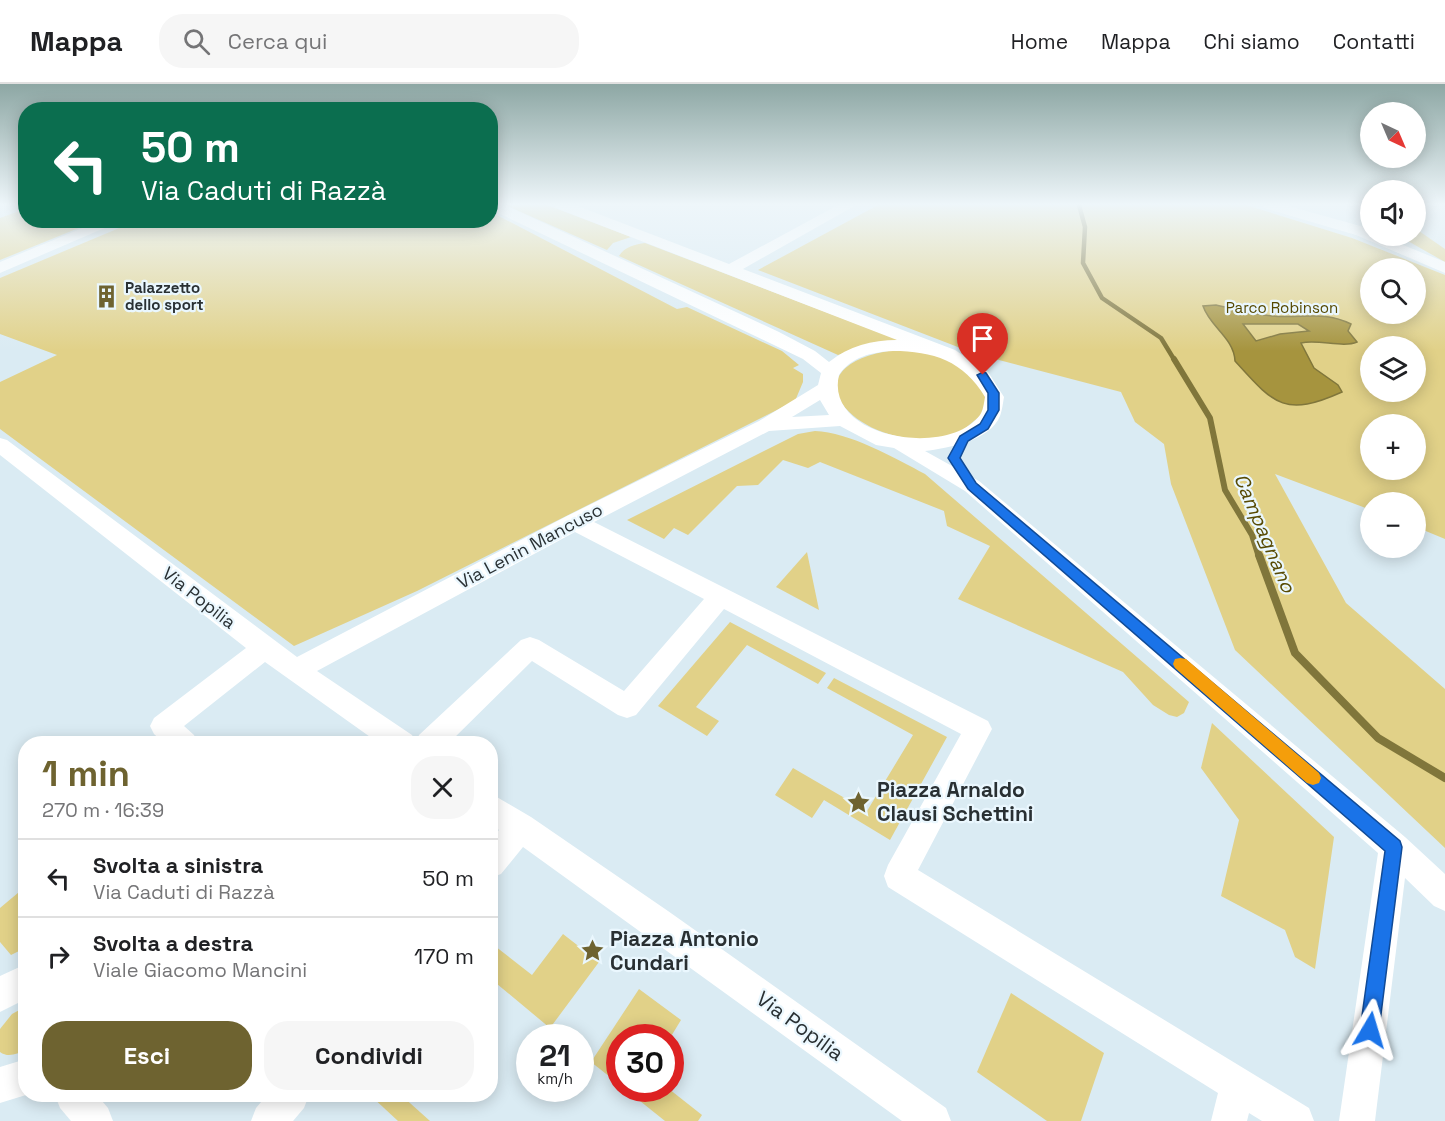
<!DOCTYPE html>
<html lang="it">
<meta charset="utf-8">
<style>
:root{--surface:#fff;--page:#f6f6f6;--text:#202124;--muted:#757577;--line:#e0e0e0;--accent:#6e6330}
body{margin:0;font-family:"Space Grotesk",sans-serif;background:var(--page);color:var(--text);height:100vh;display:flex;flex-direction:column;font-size:22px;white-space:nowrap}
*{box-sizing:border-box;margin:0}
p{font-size:20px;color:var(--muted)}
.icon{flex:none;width:33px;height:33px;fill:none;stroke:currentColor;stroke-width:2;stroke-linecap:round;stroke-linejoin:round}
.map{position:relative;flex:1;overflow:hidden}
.details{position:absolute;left:18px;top:652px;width:480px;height:366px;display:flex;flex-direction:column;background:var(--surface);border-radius:24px;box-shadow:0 3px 15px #0003}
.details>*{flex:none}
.hud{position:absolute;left:18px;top:18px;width:480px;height:126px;border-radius:24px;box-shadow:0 3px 15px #0003;background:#0b6e4f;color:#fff;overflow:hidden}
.needle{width:39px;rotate:136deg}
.fabs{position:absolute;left:1360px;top:18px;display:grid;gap:12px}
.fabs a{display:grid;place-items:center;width:66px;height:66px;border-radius:50%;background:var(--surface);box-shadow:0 3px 15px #0003;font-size:30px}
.speed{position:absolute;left:516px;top:940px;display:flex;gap:12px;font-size:30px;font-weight:700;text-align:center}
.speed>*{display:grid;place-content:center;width:78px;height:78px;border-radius:50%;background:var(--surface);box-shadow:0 3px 15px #0003;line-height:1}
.speed small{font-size:15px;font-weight:400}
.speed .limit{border:9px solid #d22;background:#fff;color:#111}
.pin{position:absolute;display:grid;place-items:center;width:51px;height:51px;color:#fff;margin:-62px -26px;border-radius:50% 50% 50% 0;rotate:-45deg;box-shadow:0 0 6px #0007}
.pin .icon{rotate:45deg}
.me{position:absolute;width:66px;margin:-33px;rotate:7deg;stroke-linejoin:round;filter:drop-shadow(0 0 4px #0008)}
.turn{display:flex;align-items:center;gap:21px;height:126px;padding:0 24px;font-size:27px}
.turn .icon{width:78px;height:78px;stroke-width:2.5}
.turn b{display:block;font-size:42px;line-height:51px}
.round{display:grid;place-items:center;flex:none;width:63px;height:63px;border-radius:24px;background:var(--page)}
.summary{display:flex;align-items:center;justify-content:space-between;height:102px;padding:0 24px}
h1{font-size:36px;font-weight:600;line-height:45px;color:var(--accent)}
.primary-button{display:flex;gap:12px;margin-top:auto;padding:12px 24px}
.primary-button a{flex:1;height:69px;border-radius:24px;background:var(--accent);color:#fff;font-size:24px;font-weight:600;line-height:69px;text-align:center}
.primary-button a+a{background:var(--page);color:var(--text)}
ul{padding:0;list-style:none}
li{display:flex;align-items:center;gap:18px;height:78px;padding:0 24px;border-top:2px solid var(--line)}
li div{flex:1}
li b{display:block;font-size:22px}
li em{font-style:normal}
header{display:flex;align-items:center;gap:36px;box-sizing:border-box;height:84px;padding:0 30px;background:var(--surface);border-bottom:2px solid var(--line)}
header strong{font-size:28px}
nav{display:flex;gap:33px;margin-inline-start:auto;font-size:21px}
.search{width:420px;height:54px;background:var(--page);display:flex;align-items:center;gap:15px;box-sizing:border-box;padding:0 21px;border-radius:24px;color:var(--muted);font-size:22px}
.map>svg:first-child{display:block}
.green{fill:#e1d188;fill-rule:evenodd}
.water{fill:#a6943e;stroke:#80763b;stroke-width:1.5;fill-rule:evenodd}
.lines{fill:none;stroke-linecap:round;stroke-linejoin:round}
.stream-far2{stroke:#80763b;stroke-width:4.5}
.stream-far1{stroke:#80763b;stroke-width:6}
.stream{stroke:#80763b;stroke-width:8}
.minor{fill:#fff;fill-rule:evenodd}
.route{fill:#1a73e8;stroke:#114b97;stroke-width:1.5}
.slow{fill:#f59e0b}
.labels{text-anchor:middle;stroke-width:4.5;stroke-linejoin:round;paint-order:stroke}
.far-poi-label{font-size:15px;font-weight:bold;fill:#293033;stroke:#eaf7fe;text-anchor:start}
.far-park-label{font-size:15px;fill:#564901;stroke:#eaf7fe}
.street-label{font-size:18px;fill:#293033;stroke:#eaf7fe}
.water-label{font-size:20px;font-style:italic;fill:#574a03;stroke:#eaf7fe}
.near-poi-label{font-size:21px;font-weight:bold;fill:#293033;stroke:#eaf7fe;text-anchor:start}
.near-street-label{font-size:21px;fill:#293033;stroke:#eaf7fe}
</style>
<header>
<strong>Mappa</strong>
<div class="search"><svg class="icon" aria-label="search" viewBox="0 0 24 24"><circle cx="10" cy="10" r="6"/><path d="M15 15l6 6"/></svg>Cerca qui</div>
<nav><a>Home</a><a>Mappa</a><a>Chi siamo</a><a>Contatti</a></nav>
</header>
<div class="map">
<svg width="1445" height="1037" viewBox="0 0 1445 1037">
<rect width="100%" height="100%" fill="#daebf3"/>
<!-- green -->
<g class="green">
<path d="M505 121H547L631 153 613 159 607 166Z"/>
<path d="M878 121H1246L1352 154 1445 191V455L1416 443V418H1371V426L1275 390 1346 519 1445 605V764L1235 566 1171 400 1164 360 1135 338 1121 308 976 270 758 186ZM1371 184H1416V230H1371ZM1371 262H1416V308H1371ZM1371 340H1416V386H1371Z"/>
<path d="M25 125 26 136 96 137 0 176V134Z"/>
<path d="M491 128 677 225 687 223 782 267 799 281 793 284 803 290V298L795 317 417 507 294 562 0 345V298L57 271 0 250V194L136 137 490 136Z"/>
<path d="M1416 145 1445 165V178L1399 152H1416Z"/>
<path d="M645 159 899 256 872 259 838 271 619 172C624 163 636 160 645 159Z"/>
<path d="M894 266C908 266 922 267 935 271 955 276 995 300 984 326 982 332 972 338 968 342 957 352 944 354 930 355 850 359 785 282 894 266Z"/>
<path d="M815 347C849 348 895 374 925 390L1189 618 1184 629 1177 633 1169 631 1153 621 1123 588 958 515 990 462 947 442 944 427 820 378 808 384 783 376 758 401 737 402 688 451 674 444 664 455 627 436 798 350Z"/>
<path d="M807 468 819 526 776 503Z"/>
<path d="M730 538 826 589 818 600 747 561 696 623 719 637 707 652 658 622Z"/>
<path d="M834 594 947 653 890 756 824 716 812 734 775 711 793 684 867 727 913 651 827 604Z"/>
<path d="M1212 639 1334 753 1315 885 1295 873 1285 846 1221 812 1239 736 1201 684Z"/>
<path d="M25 803V864L11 871 0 858V824Z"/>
<path d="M563 850 599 878 550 944 491 895V859L532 891Z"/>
<path d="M639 905 681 936 670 954H620L619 1000 591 978Z"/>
<path d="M1011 909 1104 969 1081 1037H1047L977 988Z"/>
<path d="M25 923V966C17 970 8 974 0 968V945L12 930Z"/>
<path d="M625 1005H669L702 1031 698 1037H665Z"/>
<path d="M370 1011H401L430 1037H398Z"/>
</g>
<!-- water -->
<path class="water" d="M1216 221C1235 225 1253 230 1272 232 1302 235 1323 226 1351 240L1348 247 1357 258C1343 264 1318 255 1301 259L1314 284 1338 301 1342 308C1284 334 1274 320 1235 277 1234 254 1210 243 1203 222ZM1243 240H1298L1309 247 1280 250 1256 257Z"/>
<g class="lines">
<!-- stream-far2 -->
<path class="stream-far2" d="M1079 121 1085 143 1083 179 1102 214 1161 254 1175 277"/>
<!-- stream-far1 -->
<path class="stream-far1" d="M1174 275 1210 334 1225 406 1252 451 1259 473"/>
<!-- stream -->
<path class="stream" d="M1259 471 1295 569 1378 654 1445 694"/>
<!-- minor -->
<g class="minor">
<path d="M490 121H505L779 248 815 267 829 278C849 262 872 256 897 256L556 124 554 121H575L729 180 838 121H856L743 185 955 266 988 288 1004 313C1003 319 1002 327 1000 332 990 357 948 364 925 367L979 397 1405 753 1445 790V827L1434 822 1405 794 1375 1037H1339L1378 769 965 407 894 364 876 361 840 342 769 347 594 438 988 637 992 645 918 786 1309 1024 1314 1037H1262L1249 1029 1247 1037H1211L1218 1009 888 803 884 792 888 781 961 650 724 525 636 631 627 634 618 631 532 577 448 660H380L265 578 184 642 194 651 198 660H165L154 650 150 642 154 634 246 564 0 371V354L7 356 297 573 567 432 759 337 818 301 821 289 803 275 490 125ZM893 267C933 267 964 277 985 313 984 319 983 327 980 331 949 374 824 355 839 291 851 273 872 268 893 267ZM820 316 829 331 792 333ZM575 448 704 515 624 607 539 556 530 553 521 556 419 651 416 659 412 651 317 587Z"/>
<path d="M1262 121H1285L1371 145V152H1381L1445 178V189L1356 151 1264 124Z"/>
<path d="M1416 121H1426L1416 126Z"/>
<path d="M102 136H123L0 189V178Z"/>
<path d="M490 709 531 733 668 827 946 1024 951 1037H902L523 763 501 790 490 794V756L499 746 490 739Z"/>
<path d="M26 880V915L0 928V892Z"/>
<path d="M26 975V1011L0 1019V983Z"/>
<path d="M55 1011H97L108 1024 113 1037H71L60 1024Z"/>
<path d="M267 1011H309L304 1024 293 1037H251L256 1024Z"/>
</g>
</g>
<!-- sky -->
<linearGradient id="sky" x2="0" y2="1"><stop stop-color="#8da7a4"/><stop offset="0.45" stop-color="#eef6fa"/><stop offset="1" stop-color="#eef6fa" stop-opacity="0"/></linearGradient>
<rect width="1445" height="267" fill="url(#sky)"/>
<!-- route -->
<path class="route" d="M983 288 986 289 999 309V326L988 345 968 357 960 374 976 399 1400 757 1402 763 1379 946 1376 953 1370 956 1363 953 1360 946 1385 767 968 405 948 374 960 352 980 340 988 326V309L977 291Z"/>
<!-- slow -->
<path class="slow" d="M1180 574 1186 575 1319 689 1321 694 1319 699 1313 701 1307 699 1175 584 1173 580 1175 575Z"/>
<!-- icons -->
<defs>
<symbol id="building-bare" viewBox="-9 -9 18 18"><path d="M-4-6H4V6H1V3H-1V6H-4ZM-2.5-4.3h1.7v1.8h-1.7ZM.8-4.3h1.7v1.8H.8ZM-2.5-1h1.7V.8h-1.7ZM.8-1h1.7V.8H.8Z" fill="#6e6330" stroke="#eaf7fe" stroke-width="2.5" paint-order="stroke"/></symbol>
<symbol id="sight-bare" viewBox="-9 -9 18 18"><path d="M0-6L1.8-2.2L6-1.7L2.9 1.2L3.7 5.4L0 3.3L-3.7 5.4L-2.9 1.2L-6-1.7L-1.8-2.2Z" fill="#6e6330" stroke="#eaf7fe" stroke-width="2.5" paint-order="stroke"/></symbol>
</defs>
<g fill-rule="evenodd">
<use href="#building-bare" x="90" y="196" width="33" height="33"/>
<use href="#sight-bare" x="842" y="702" width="33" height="33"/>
<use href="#sight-bare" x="576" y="850" width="33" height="33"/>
</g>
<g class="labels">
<!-- far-poi labels -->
<g class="far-poi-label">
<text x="125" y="209">Palazzetto<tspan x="125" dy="17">dello sport</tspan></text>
</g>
<!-- far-park labels -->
<g class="far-park-label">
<text x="1282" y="229">Parco Robinson</text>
</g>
<!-- street labels -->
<g class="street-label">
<text transform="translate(530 462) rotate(-28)" y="6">Via Lenin Mancuso</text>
<text transform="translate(199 514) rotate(38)" y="6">Via Popilia</text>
</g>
<!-- water labels -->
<g class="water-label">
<text transform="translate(1265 449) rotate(67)" y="7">Campagnano</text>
</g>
<!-- near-poi labels -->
<g class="near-poi-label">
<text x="877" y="713">Piazza Arnaldo<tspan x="877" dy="24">Clausi Schettini</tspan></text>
<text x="610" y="862">Piazza Antonio<tspan x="610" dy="24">Cundari</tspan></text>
</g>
<!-- near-street labels -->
<g class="near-street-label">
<text transform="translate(800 942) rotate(36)" y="7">Via Popilia</text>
</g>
</g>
</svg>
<div class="fabs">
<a><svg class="needle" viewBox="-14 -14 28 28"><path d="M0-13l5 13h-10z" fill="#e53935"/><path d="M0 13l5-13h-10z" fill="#757577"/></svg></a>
<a><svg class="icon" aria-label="sound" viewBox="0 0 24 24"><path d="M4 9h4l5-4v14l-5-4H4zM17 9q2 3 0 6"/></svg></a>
<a><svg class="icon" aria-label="search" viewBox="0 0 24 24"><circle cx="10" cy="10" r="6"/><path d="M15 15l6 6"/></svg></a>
<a><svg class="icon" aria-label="layers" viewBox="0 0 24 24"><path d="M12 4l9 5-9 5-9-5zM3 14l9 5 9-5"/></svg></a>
<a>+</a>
<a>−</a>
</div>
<div class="speed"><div>21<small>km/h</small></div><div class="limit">30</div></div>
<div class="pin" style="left:983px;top:291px;background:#d93025"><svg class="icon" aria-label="arrive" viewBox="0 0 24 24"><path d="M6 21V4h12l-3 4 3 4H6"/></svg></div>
<svg class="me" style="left:1370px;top:946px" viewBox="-20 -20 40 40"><path d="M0-17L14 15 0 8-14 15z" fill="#1a73e8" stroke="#fff" stroke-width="4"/></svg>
<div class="hud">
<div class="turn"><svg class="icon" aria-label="left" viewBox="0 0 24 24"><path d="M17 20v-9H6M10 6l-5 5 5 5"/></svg><div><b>50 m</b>Via Caduti di Razzà</div></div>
</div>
<section class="details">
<div class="summary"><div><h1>1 min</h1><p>270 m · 16:39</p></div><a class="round"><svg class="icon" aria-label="close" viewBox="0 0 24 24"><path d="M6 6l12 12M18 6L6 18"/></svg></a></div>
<ul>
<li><svg class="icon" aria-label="left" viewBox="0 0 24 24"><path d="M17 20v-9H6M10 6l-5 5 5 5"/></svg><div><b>Svolta a sinistra</b><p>Via Caduti di Razzà</p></div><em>50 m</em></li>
<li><svg class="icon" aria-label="right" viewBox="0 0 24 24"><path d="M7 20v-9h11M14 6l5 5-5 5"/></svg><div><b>Svolta a destra</b><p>Viale Giacomo Mancini</p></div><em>170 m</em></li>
</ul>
<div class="primary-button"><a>Esci</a><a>Condividi</a></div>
</section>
</div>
